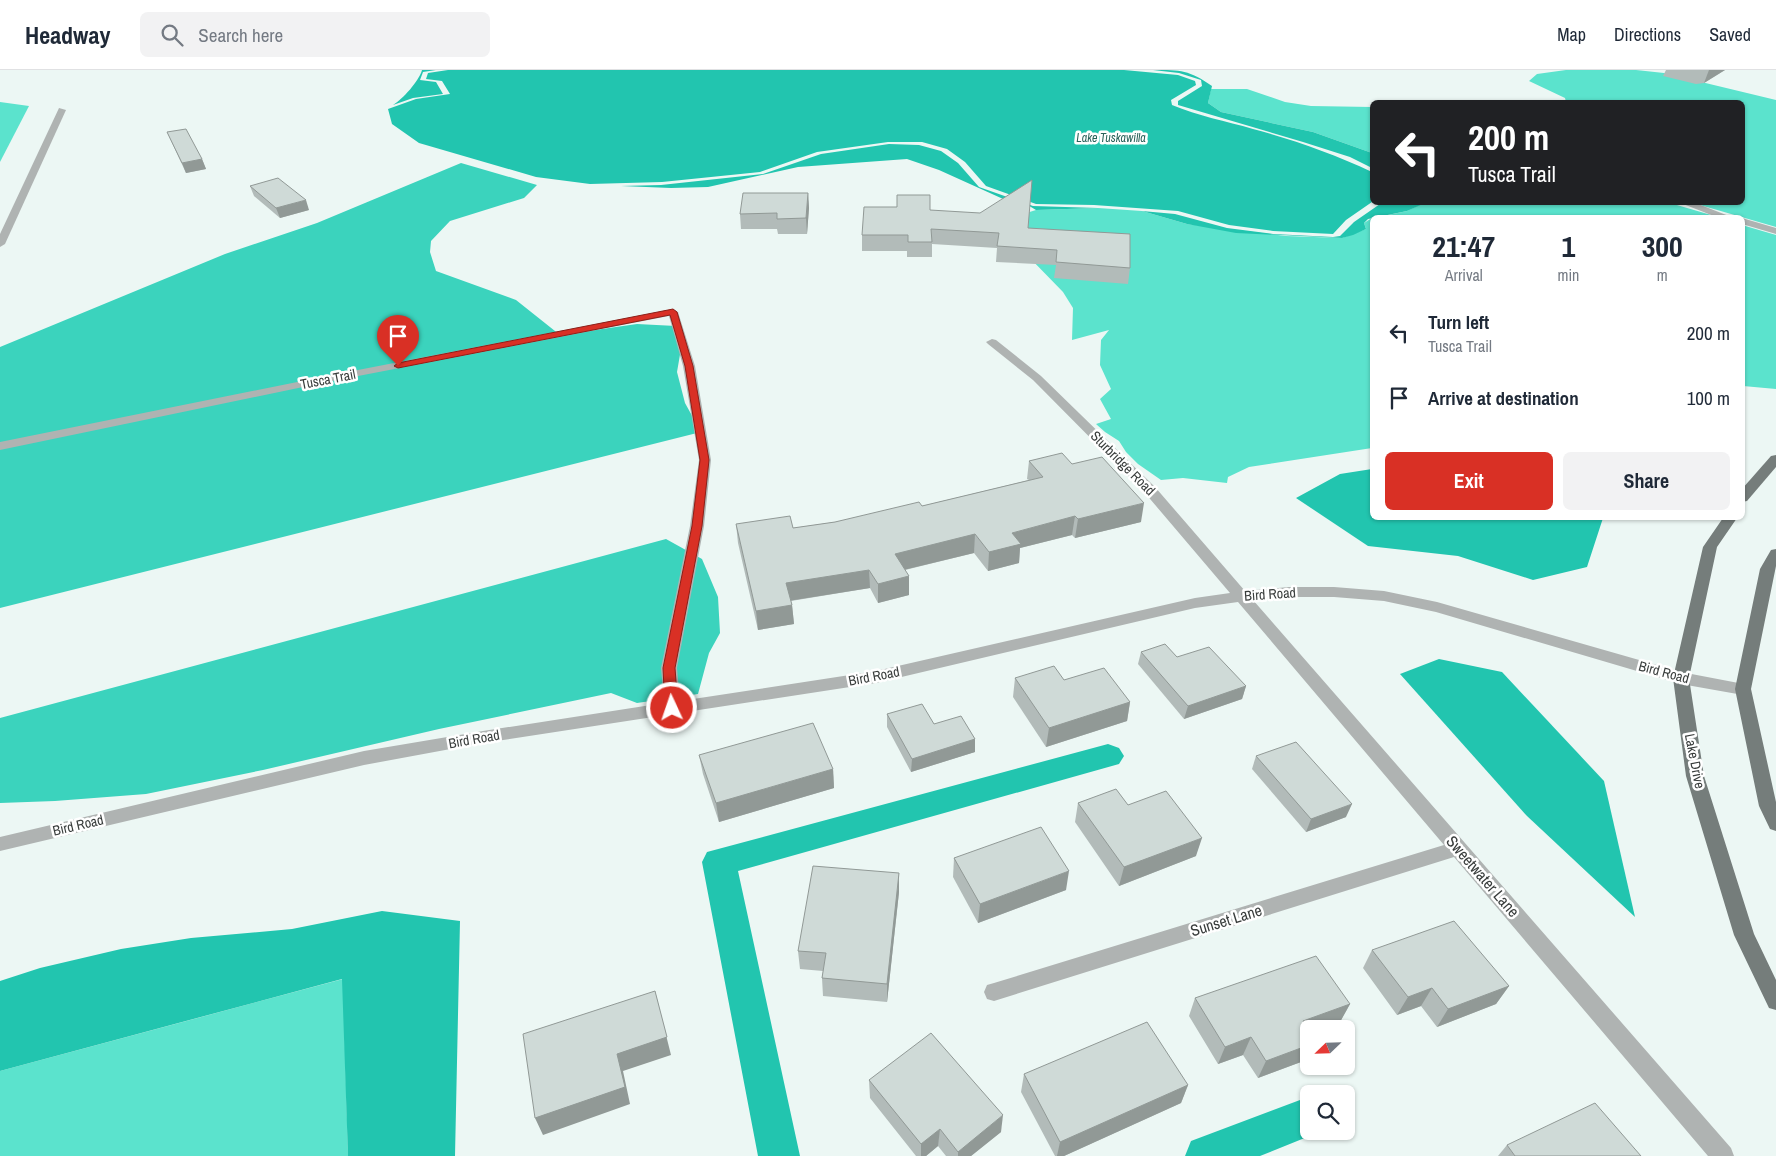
<!DOCTYPE html>
<style>
:root{--surface:#fff;--page:#f2f2f3;--text:#1f2937;--muted:#747a83;--line:#e0e1e3;--accent:#d93025}
body{margin:0;font-family:"Archivo Narrow",sans-serif;background:var(--page);color:var(--text);height:100vh;display:flex;flex-direction:column;font-size:19px;white-space:nowrap}
*{box-sizing:border-box;margin:0}
p{font-size:16px;color:var(--muted)}
.icon{flex:none;width:28px;height:28px;fill:none;stroke:currentColor;stroke-width:2;stroke-linecap:round;stroke-linejoin:round}
.map{position:relative;flex:1;overflow:hidden}
.side{position:absolute;left:1370px;top:145px;width:375px;height:305px;display:flex;flex-direction:column;background:var(--surface);border-radius:8px;box-shadow:0 1px 4px #0004}
.side>*{flex:none}
.top-card{position:absolute;left:1370px;top:30px;width:375px;height:105px;border-radius:8px;box-shadow:0 1px 4px #0004;background:#202124;color:#fff;overflow:hidden}
.needle{width:32px;rotate:247deg}
.controls{position:absolute;left:1300px;top:950px;display:grid;gap:10px}
.controls a{display:grid;place-items:center;width:55px;height:55px;border-radius:8px;background:var(--surface);box-shadow:0 1px 4px #0004;font-size:25px}
.pin{position:absolute;display:grid;place-items:center;width:42px;height:42px;color:#fff;margin:-51px -21px;border-radius:50% 50% 50% 0;rotate:-45deg;box-shadow:0 0 5px #0007}
.pin .icon{rotate:45deg}
.me{position:absolute;width:55px;margin:-28px;rotate:357deg;stroke-linejoin:round;filter:drop-shadow(0 0 4px #0008)}
.turn{display:flex;align-items:center;gap:18px;height:105px;padding:0 15px;font-size:22px}
.turn .icon{width:65px;height:65px;stroke-width:2.5}
.turn b{display:block;font-size:35px;line-height:42px}
.eta{display:flex;justify-content:space-evenly;align-items:center;height:85px;text-align:center}
.eta b{font-size:30px;font-weight:800;line-height:35px}
.primary-button{display:flex;gap:10px;margin-top:auto;padding:10px 15px}
.primary-button a{flex:1;height:58px;border-radius:8px;background:var(--accent);color:#fff;font-size:20px;font-weight:800;line-height:58px;text-align:center}
.primary-button a+a{background:var(--page);color:var(--text)}
ul{padding:0;list-style:none}
li{display:flex;align-items:center;gap:15px;height:65px;padding:0 15px}
li div{flex:1}
li b{display:block;font-size:19px}
li em{font-style:normal}
header{display:flex;align-items:center;gap:30px;box-sizing:border-box;height:70px;padding:0 25px;background:var(--surface);border-bottom:1px solid var(--line)}
header strong{font-size:24px}
nav{display:flex;gap:28px;margin-inline-start:auto;font-size:18px}
.search{width:350px;height:45px;background:var(--page);display:flex;align-items:center;gap:12px;box-sizing:border-box;padding:0 18px;border-radius:8px;color:var(--muted);font-size:19px}
.map>svg:first-child{display:block}
.green{fill:#5be3cd}
.forest{fill:#3bd3bd}
.water{fill:#22c5af}
.lines{fill:none;stroke-linecap:round;stroke-linejoin:round}
.canal{fill:#22c5af;fill-rule:evenodd}
.minor{fill:#afb3b2;fill-rule:evenodd}
.major{fill:#757d7b;fill-rule:evenodd}
.wall{fill:#b2bbb9}
.shaded-wall{fill:#919996}
.building{fill:#cfdad7;stroke:#919996}
.route{fill:#d93025;stroke:#8d1f18}
.labels{text-anchor:middle;stroke-width:5;stroke-linejoin:round;paint-order:stroke}
.far-water-label{font-size:12px;font-style:italic;fill:#286259;stroke:#fff}
.street-label{font-size:14px;fill:#393d3c;stroke:#fff}
.near-street-label{font-size:16px;fill:#393d3c;stroke:#fff}
</style>
<header>
<strong>Headway</strong>
<div class="search"><svg class="icon" aria-label="search" viewBox="0 0 24 24"><circle cx="10" cy="10" r="6"/><path d="M15 15l6 6"/></svg>Search here</div>
<nav><a>Map</a><a>Directions</a><a>Saved</a></nav>
</header>
<div class="map">
<svg width="1776" height="1086" viewBox="0 0 1776 1086">
<rect width="100%" height="100%" fill="#ecf7f4"/>
<!-- green -->
<g class="green">
<path d="M1566 0H1636L1664 3 1776 30V157L1693 133 1742 132V32H1566L1565 28 1529 11 1537 4Z"/>
<path d="M1211 19H1247L1285 32 1311 36 1372 37V83L1313 62 1221 42 1208 33Z"/>
<path d="M0 32 29 36 0 92Z"/>
<path d="M1425 132 1670 133 1718 147 1374 148 1407 141Z"/>
<path d="M1098 138 1142 141 1187 154 1286 166 1342 168 1366 159 1364 153 1372 148V378L1249 397 1228 407 1227 413 1183 408 1161 410 1138 394 1126 382 1119 371 1105 362 1096 354 1111 349 1100 329 1111 319 1100 295 1101 270 1109 260 1072 270 1073 238 1063 222 1026 184 1007 149 1036 140Z"/>
<path d="M1742 155 1776 165V319L1743 316Z"/>
<path d="M343 909 348 1086H0V1001Z"/>
</g>
<!-- forest -->
<g class="forest">
<path d="M461 93 537 115 524 128 450 151 431 171 430 182 436 201 516 230 560 265 637 254 676 256 682 273 677 302 685 333 701 362 0 538V277L225 184 317 153Z"/>
<path d="M666 469 702 489 718 527 720 563 709 583 698 624 637 633 611 623 439 659 263 700 146 724 55 731 0 733V648Z"/>
</g>
<!-- water -->
<g class="water">
<path d="M422 0H436L423 2 420 10 436 12 443 24 413 28 393 35C403 29 419 11 422 0Z"/>
<path d="M448 0H1124L1178 5 1195 11 1196 15 1171 30 1172 35C1198 46 1226 51 1253 59 1294 70 1334 84 1372 102V132L1346 150 1333 164 1273 161 1229 155 1178 141 1094 135 1036 134 986 116 965 92 947 79 922 72H888L817 82 760 102 662 112 590 114 536 107 419 73 392 54 388 39 416 29 450 24 442 11 426 9 428 3Z"/>
<path d="M1153 0C1181 0 1189 0 1212 16L1208 33 1221 42 1313 62 1372 83V98L1350 87 1303 72 1178 35V31L1202 16 1201 10 1179 3Z"/>
<path d="M889 74 919 75 941 81 958 93 979 117 1033 136 1098 138 1036 140 1026 134 1012 133 939 100 907 89 798 97 708 117 671 118 621 116 661 115 763 104 821 84Z"/>
<path d="M1380 134 1425 133 1407 141 1368 149 1364 153 1366 159 1353 165 1342 168 1236 163 1187 154 1142 141 1175 144 1227 158 1273 164 1333 167 1340 166 1354 152Z"/>
<path d="M1372 399V448H1603L1587 497 1533 510 1458 486 1368 476 1296 428 1340 404Z"/>
<path d="M1439 589 1502 602 1604 711 1635 847 1527 746 1400 604Z"/>
<path d="M382 841 460 851 455 1086H348L342 909 0 1001V911L40 898 121 879 191 868 292 859Z"/>
</g>
<g class="lines">
<!-- canal -->
<g class="canal">
<path d="M1108 674 1119 678 1124 686 1119 694 738 801 800 1086H758L702 792 707 782Z"/>
<path d="M1308 1027 1309 1061H1322L1260 1086H1185L1191 1071Z"/>
</g>
<!-- minor -->
<g class="minor">
<path d="M59 38 66 40 5 174 0 177V164Z"/>
<path d="M1678 132H1693L1734 148H1719Z"/>
<path d="M1742 148 1776 158V164L1742 154Z"/>
<path d="M673 239 678 242 695 296 711 390 704 456 677 598 680 631 876 601 1195 528 1230 523 1145 423 1033 310 988 274 986 272 992 269 996 270 1041 306 1155 417 1245 521 1289 517H1334L1384 521 1437 532 1681 602 1749 615 1751 619 1749 623 1743 625 1681 614 1436 542 1384 531 1334 527H1289L1253 530 1731 1078 1734 1086H1708L1454 787 994 931 987 929 984 922 987 915 994 913 1444 775 1238 532 1195 538 876 613 483 673 364 695 0 781V767L364 681 483 661 664 633 661 598 690 456 699 390 683 296 669 246 327 312 0 380V372L327 306Z"/>
</g>
<!-- major -->
<g class="major">
<path d="M1776 385V397L1747 431 1742 432V419L1771 386Z"/>
<path d="M1723 448H1737L1717 477 1689 608 1704 706 1754 864 1776 910V940L1769 938 1734 865 1686 706 1673 608 1703 477Z"/>
<path d="M1776 479V496L1751 619 1776 732V761L1770 759 1759 736 1735 619 1760 499 1771 480Z"/>
</g>
</g>
<!-- wall -->
<g class="wall">
<path d="M1666 0H1725L1704 13 1696 14 1663 6Z"/>
<path d="M167 62 202 89 206 99 186 103Z"/>
<path d="M250 116 309 140 280 148 254 126Z"/>
<path d="M808 123 809 138 807 164H778L777 159H741L740 144Z"/>
<path d="M930 140 1028 158 1130 198 1128 214 1054 208 1056 195 996 192 997 178 932 174V187H907V181H862V165Z"/>
<path d="M1029 391 1072 394 1141 452 1075 468 1072 465 1020 478 1019 493 988 501 974 483 905 500 909 525 878 533 870 518 791 531 792 535 794 554 758 560 738 473 736 454 793 458 835 452 922 436 1029 410 1027 409Z"/>
<path d="M1141 582 1177 587 1246 616 1242 629 1184 649 1138 594Z"/>
<path d="M1015 608 1064 610 1130 632 1127 651 1046 677 1013 627Z"/>
<path d="M887 644 934 654 975 669V682L911 702 887 657Z"/>
<path d="M699 685 833 699 834 718 719 752 703 704Z"/>
<path d="M1256 686 1346 747 1306 762 1252 699Z"/>
<path d="M1078 733 1128 735 1196 786 1119 816 1075 752Z"/>
<path d="M954 788 1066 820 978 853 953 807Z"/>
<path d="M899 803V822L887 932 823 926 822 908 823 901 800 899 798 881Z"/>
<path d="M1372 880 1509 916 1496 934 1437 957 1421 936 1397 945 1363 898Z"/>
<path d="M1195 928 1350 934 1340 952 1309 959V989L1258 1008 1243 985 1218 994 1189 946Z"/>
<path d="M1024 1004 1188 1015 1181 1033 1064 1086H1055L1021 1022Z"/>
<path d="M869 1010 1001 1062 971 1086H946L938 1076 926 1086H916L870 1028Z"/>
<path d="M1507 1075 1641 1086H1498Z"/>
</g>
<!-- shaded-wall -->
<g class="shaded-wall">
<path d="M1709 0H1725L1704 13Z"/>
<path d="M202 89 206 99 186 103 182 93Z"/>
<path d="M808 123 809 138 807 164 806 148Z"/>
<path d="M306 130 309 140 280 148 276 138Z"/>
<path d="M1144 433 1141 452 1075 468 1078 449Z"/>
<path d="M1075 446 1072 465 1020 478 1019 493 988 501 989 482 1012 463Z"/>
<path d="M975 464 974 483 895 502V484Z"/>
<path d="M869 500 870 518 788 531 786 513Z"/>
<path d="M909 506V525L878 533V514Z"/>
<path d="M792 535 794 554 758 560 756 541Z"/>
<path d="M1246 616 1242 629 1184 649 1188 636Z"/>
<path d="M1130 632 1127 651 1046 677 1049 658Z"/>
<path d="M975 669V682L911 702 912 689Z"/>
<path d="M833 699 834 718 719 752 716 733Z"/>
<path d="M1352 734 1346 747 1306 762 1311 749Z"/>
<path d="M1202 768 1196 786 1119 816 1124 797Z"/>
<path d="M1069 801 1066 820 978 853 980 834Z"/>
<path d="M899 803V822L887 932V914Z"/>
<path d="M1509 916 1496 934 1437 957 1448 939Z"/>
<path d="M1432 918 1421 936 1397 945 1408 927Z"/>
<path d="M655 921 671 985 623 1001 630 1034 543 1065 535 1048 617 984Z"/>
<path d="M1350 934 1340 952 1321 959H1309L1303 951Z"/>
<path d="M1251 967 1243 985 1218 994 1225 977Z"/>
<path d="M1309 975V989L1258 1008 1266 991Z"/>
<path d="M1188 1015 1181 1033 1064 1086H1057L1060 1072Z"/>
<path d="M1003 1045 1001 1062 971 1086H958V1082Z"/>
<path d="M940 1059 938 1076 926 1086H921V1074Z"/>
</g>
<!-- building -->
<g class="building">
<path d="M186 59 202 89 182 93 167 62Z"/>
<path d="M278 108 306 130 276 138 250 116Z"/>
<path d="M1032 110 1028 158 1130 164V198L1056 192 1057 180 997 176 999 163 931 159 932 172H908V165H862L864 137H897V125H930V140L980 143Z"/>
<path d="M743 123H808L806 148 777 149V143L740 144Z"/>
<path d="M1062 383 1072 394 1102 387 1144 433 1078 449 1075 446 1012 463 1021 474 989 482 975 464 895 484 909 506 878 514 869 500 786 513 792 535 756 541 736 454 790 446 793 458 835 452 919 432 922 436 1043 407 1029 391Z"/>
<path d="M1165 574 1177 587 1209 577 1246 616 1188 636 1141 582Z"/>
<path d="M1054 596 1064 610 1104 598 1130 632 1049 658 1015 608Z"/>
<path d="M922 634 934 654 961 646 975 669 912 689 887 644Z"/>
<path d="M813 653 833 699 716 733 699 685Z"/>
<path d="M1296 672 1352 734 1311 749 1256 686Z"/>
<path d="M1116 719 1128 735 1166 721 1202 768 1124 797 1078 733Z"/>
<path d="M1041 757 1069 801 980 834 954 788Z"/>
<path d="M813 796 899 803 887 914 822 908 826 883 798 881Z"/>
<path d="M1454 851 1509 916 1448 939 1432 918 1408 927 1372 880Z"/>
<path d="M1316 886 1350 934 1303 951 1309 959V975L1266 991 1251 967 1225 977 1195 928Z"/>
<path d="M655 921 667 967 617 984 625 1017 535 1048 523 964Z"/>
<path d="M1147 952 1188 1015 1060 1072 1024 1004Z"/>
<path d="M931 963 1003 1045 958 1082 940 1059 921 1074 869 1010Z"/>
<path d="M1595 1033 1641 1086H1515L1507 1075Z"/>
</g>
<!-- route -->
<path class="route" d="M673 239 677 242 693 296 709 390 702 456 675 598 678 638 676 642H667L665 638 663 598 692 456 700 390 685 296 670 245 398 298 394 296 398 293Z"/>
<g class="labels">
<!-- far-water labels -->
<g class="far-water-label">
<text x="1111" y="72">Lake Tuskawilla</text>
</g>
<!-- street labels -->
<g class="street-label">
<text transform="translate(328 309) rotate(-11)" y="5">Tusca Trail</text>
<text transform="translate(1123 393) rotate(45)" y="5">Sturbridge Road</text>
<text transform="translate(1270 524) rotate(-4)" y="5">Bird Road</text>
<text transform="translate(1664 602) rotate(15)" y="5">Bird Road</text>
<text transform="translate(874 606) rotate(-11)" y="5">Bird Road</text>
<text transform="translate(474 669) rotate(-10)" y="5">Bird Road</text>
<text transform="translate(1695 691) rotate(79)" y="5">Lake Drive</text>
<text transform="translate(78 755) rotate(-13)" y="5">Bird Road</text>
</g>
<!-- near-street labels -->
<g class="near-street-label">
<text transform="translate(1483 806) rotate(49)" y="6">Sweetwater Lane</text>
<text transform="translate(1226 850) rotate(-17)" y="6">Sunset Lane</text>
</g>
</g>
</svg>
<div class="controls">
<a><svg class="needle" viewBox="-14 -14 28 28"><path d="M0-13l5 13h-10z" fill="#e53935"/><path d="M0 13l5-13h-10z" fill="#747a83"/></svg></a>
<a><svg class="icon" aria-label="search" viewBox="0 0 24 24"><circle cx="10" cy="10" r="6"/><path d="M15 15l6 6"/></svg></a>
</div>
<div class="pin" style="left:398px;top:296px;background:#d93025"><svg class="icon" aria-label="arrive" viewBox="0 0 24 24"><path d="M6 21V4h12l-3 4 3 4H6"/></svg></div>
<svg class="me" style="left:672px;top:638px" viewBox="-20 -20 40 40"><circle r="17" fill="#d93025" stroke="#fff" stroke-width="3"/><path d="M0-11L8 9 0 5-8 9z" fill="#fff"/></svg>
<div class="top-card">
<div class="turn"><svg class="icon" aria-label="left" viewBox="0 0 24 24"><path d="M17 20v-9H6M10 6l-5 5 5 5"/></svg><div><b>200 m</b>Tusca Trail</div></div>
</div>
<section class="side">
<div class="eta">
<div><b>21:47</b><p>Arrival</p></div>
<div><b>1</b><p>min</p></div>
<div><b>300</b><p>m</p></div>
</div>
<ul>
<li><svg class="icon" aria-label="left" viewBox="0 0 24 24"><path d="M17 20v-9H6M10 6l-5 5 5 5"/></svg><div><b>Turn left</b><p>Tusca Trail</p></div><em>200 m</em></li>
<li><svg class="icon" aria-label="arrive" viewBox="0 0 24 24"><path d="M6 21V4h12l-3 4 3 4H6"/></svg><div><b>Arrive at destination</b></div><em>100 m</em></li>
</ul>
<div class="primary-button"><a>Exit</a><a>Share</a></div>
</section>
</div>
